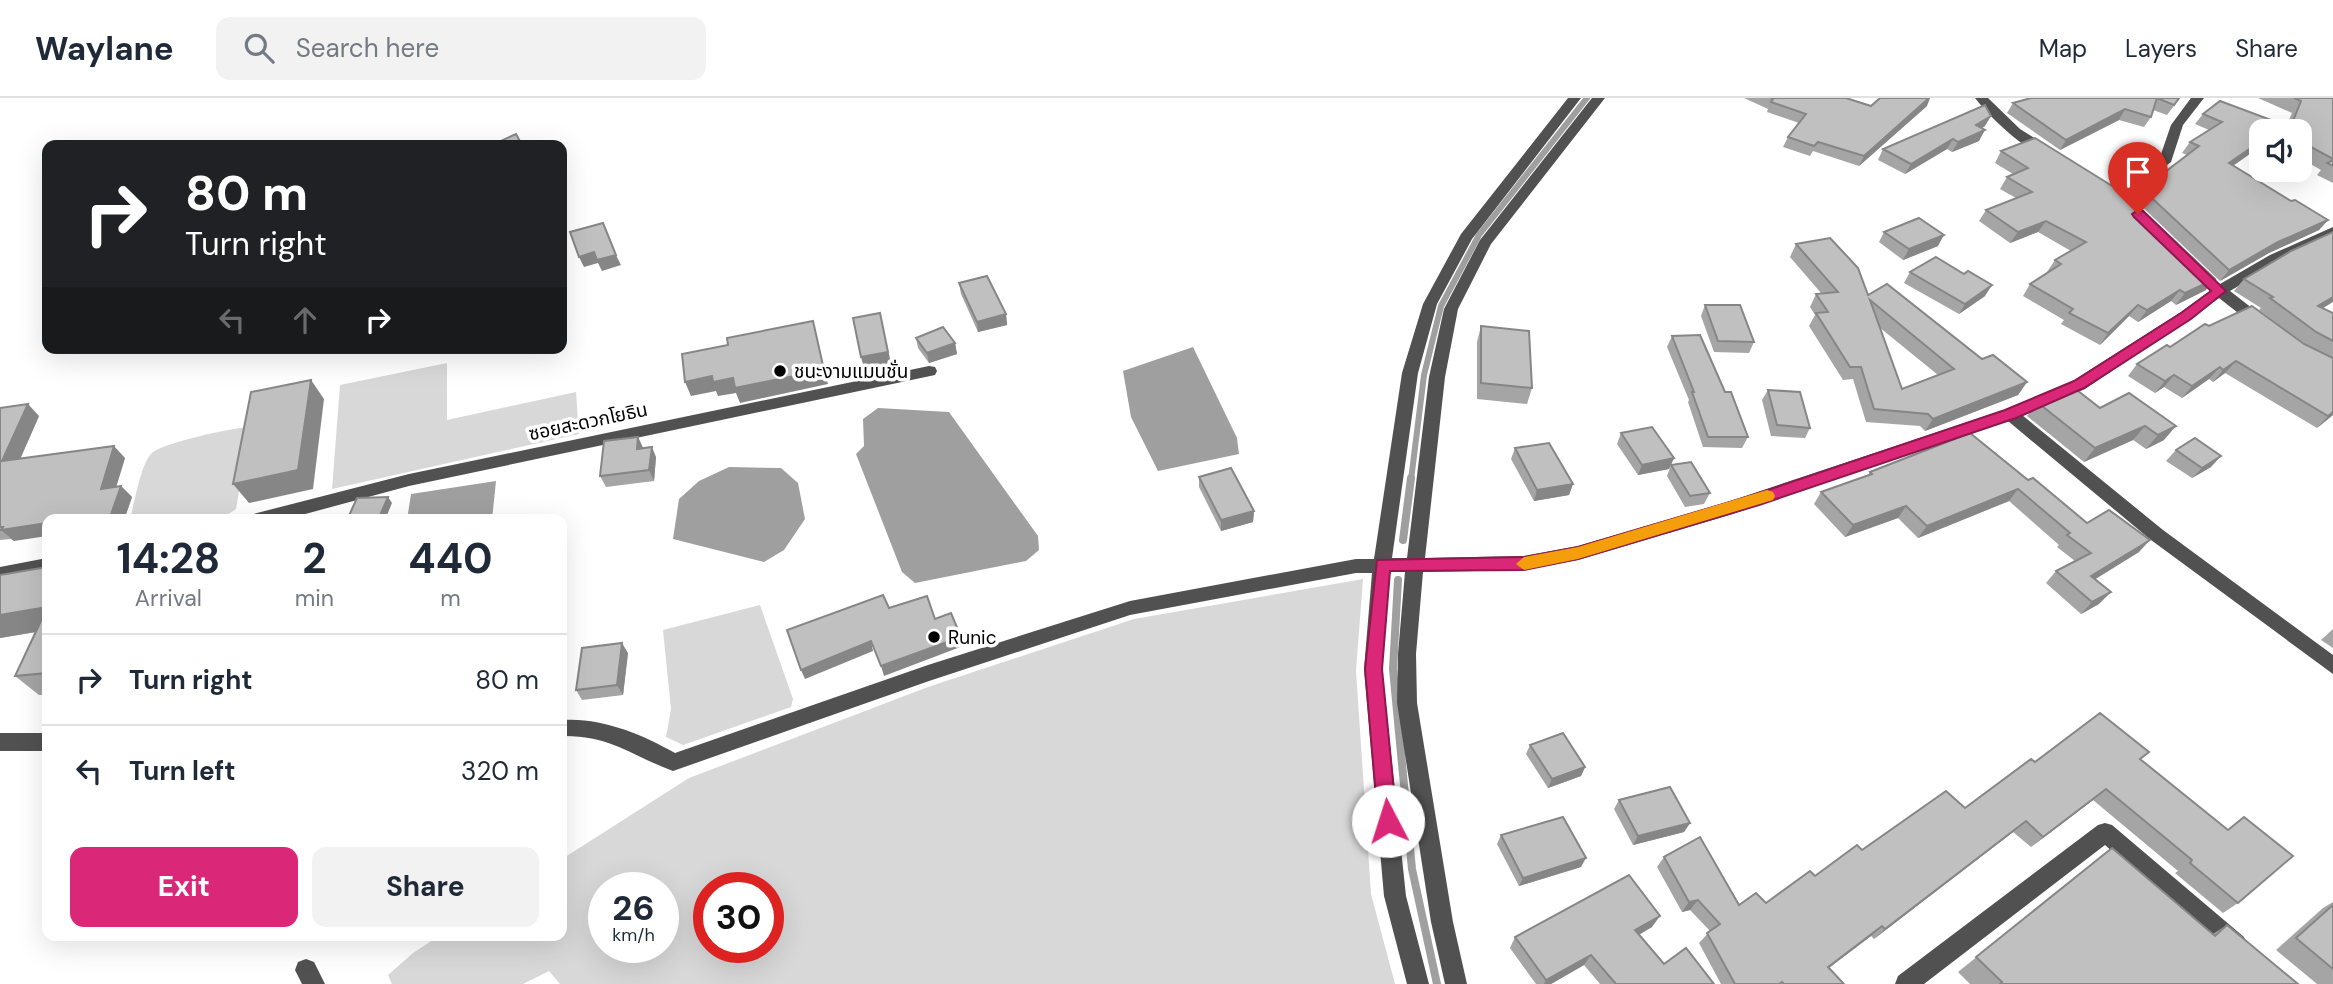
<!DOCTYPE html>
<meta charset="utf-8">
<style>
:root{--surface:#fff;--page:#f2f2f3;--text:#1f2937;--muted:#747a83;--line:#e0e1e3;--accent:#db2777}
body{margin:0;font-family:"DM Sans","Noto Sans Thai",sans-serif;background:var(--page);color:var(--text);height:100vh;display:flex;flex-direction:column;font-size:26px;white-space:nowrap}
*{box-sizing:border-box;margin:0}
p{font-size:23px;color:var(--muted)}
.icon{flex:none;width:38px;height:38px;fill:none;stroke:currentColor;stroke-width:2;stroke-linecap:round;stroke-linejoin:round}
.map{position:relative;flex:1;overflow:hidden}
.drawer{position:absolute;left:42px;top:416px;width:525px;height:427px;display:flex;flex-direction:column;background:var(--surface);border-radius:14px;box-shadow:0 7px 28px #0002}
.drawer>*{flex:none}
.banner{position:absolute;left:42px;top:42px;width:525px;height:214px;border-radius:14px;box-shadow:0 7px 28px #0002;background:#202124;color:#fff;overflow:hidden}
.fabs{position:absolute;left:2249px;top:21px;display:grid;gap:14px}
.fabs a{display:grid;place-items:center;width:63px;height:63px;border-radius:14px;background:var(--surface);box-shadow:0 7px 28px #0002;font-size:35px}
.speed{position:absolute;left:588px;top:774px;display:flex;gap:14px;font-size:35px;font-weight:700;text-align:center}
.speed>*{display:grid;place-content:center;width:91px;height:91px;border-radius:50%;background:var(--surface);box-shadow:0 7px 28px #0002;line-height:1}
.speed small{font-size:18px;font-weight:400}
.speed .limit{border:10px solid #d22;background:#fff;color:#111}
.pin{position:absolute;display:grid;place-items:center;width:60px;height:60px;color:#fff;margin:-72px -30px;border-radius:50% 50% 50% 0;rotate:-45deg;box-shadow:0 0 7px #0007}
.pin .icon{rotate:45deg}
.me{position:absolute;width:77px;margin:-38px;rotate:355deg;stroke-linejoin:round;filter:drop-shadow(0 0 5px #0008)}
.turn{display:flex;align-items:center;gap:24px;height:147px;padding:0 28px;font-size:32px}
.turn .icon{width:91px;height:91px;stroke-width:2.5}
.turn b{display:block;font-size:49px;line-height:60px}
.lanes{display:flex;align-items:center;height:66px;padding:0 28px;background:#0003;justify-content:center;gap:35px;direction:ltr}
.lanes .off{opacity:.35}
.eta{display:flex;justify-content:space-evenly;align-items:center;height:119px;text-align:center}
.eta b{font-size:42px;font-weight:700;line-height:49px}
.cta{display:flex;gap:14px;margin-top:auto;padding:14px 28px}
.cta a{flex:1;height:80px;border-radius:14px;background:var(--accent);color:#fff;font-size:28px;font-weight:700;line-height:80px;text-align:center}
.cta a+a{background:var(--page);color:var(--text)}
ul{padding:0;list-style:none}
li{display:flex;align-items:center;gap:21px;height:91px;padding:0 28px;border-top:2px solid var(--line)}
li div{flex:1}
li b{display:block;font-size:26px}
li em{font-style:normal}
header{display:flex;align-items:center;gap:42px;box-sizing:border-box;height:98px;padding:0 35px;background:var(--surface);border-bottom:2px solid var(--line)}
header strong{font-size:33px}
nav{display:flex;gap:38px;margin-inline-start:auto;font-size:24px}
.search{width:490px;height:63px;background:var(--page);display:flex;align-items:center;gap:18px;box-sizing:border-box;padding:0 24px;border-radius:14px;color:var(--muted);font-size:26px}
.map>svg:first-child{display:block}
.green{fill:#d8d8d8;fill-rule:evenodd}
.water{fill:#9f9f9f}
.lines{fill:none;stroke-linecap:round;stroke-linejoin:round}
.stream-far1{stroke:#9f9f9f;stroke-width:6}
.stream{stroke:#9f9f9f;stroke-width:8}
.minor{fill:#515151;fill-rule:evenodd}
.wall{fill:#a5a5a5;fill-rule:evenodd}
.shaded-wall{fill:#868686}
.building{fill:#c0c0c0;stroke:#868686;stroke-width:2;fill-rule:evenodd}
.route{fill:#db2777;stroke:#8e194d;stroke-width:2}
.slow{fill:#f59e0b}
.poi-dot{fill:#000;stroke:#fff;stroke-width:2.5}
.labels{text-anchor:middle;stroke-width:7;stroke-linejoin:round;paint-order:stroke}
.poi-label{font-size:19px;fill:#000;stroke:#fff;text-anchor:start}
.street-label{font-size:19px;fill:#000;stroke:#fff}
</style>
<header>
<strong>Waylane</strong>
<div class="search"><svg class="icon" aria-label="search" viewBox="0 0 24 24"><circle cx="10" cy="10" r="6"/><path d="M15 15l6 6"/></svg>Search here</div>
<nav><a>Map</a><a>Layers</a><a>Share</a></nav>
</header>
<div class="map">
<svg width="2333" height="886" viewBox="0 0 2333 886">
<rect width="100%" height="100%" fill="#fff"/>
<!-- green -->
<g class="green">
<path d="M447 265V322L576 294 579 336 332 391 340 287Z"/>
<path d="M250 329 236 411C214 429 159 422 130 422 134 407 141 363 153 354 168 344 230 330 250 329Z"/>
<path d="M1363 481 1356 573 1371 796 1395 886H560L549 873 523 886H392L388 877 413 855 439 838H562V761L689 680 928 589 1134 521ZM663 789V849H604V789ZM768 789V849H709V789Z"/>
<path d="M760 507 793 601 791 609 683 647 666 639 671 611 663 532Z"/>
</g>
<!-- water -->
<g class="water">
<path d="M1193 249 1237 340 1239 356 1158 373 1131 319 1123 273Z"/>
<path d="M878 310 949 314 1038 438 1039 452 1026 463 915 485 902 474 856 356 864 348 863 321Z"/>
<path d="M729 369 781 370 798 385 805 421 784 452 764 464 673 441 679 401 699 383Z"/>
<path d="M496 383 492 422H407L411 396Z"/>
</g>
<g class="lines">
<!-- stream-far1 -->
<path class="stream-far1" d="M1411 382 1424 277 1441 208 1479 137 1587 0"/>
<!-- stream -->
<g class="stream">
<path d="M1403 442 1411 380"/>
<path d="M1398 482 1393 571 1412 771 1437 886"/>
</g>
<!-- minor -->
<g class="minor">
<path d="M1568 0H1581L1472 141 1437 206 1418 275 1392 460H1407L1429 279 1444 211 1480 142 1592 0H1605L1491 146 1458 211 1445 279 1425 460 1524 458 1578 448 1724 405 2004 312 2073 283 2181 214 2210 193 2204 186 2206 183 2211 181 2220 186 2270 157 2333 129V138L2280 163 2230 193 2266 221 2269 225 2266 229H2256L2219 200 2085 291 2022 317 2163 432 2333 557V576L2151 442 2008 323 1733 416 1578 462 1524 472 1423 474 1416 556 1417 605 1453 824 1467 886H1445L1431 824 1397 605 1398 556 1405 474H1390L1382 571 1406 798 1429 886H1407L1384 798 1364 571 1372 475H1356L1130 517 929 583 673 673C632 658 610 637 562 638V622C600 619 642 636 675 655L928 567 1130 503 1356 461H1374L1402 275 1423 206 1461 136Z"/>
<path d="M1975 0H1988L2020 31 2054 52V58C2032 62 1988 17 1975 0Z"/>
<path d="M2191 0H2204L2183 27 2171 64 2123 100H2113V94L2160 59 2171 27Z"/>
<path d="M929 268 935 269 937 273 935 277 409 388 283 422H248L251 417 257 415 409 376Z"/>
<path d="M47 460V474L0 483V469Z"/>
<rect x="0" y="635" width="47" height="18"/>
<path d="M2105 725 2112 727 2244 839 2247 847 2244 855 2236 858 2228 855 2105 747 1924 886H1895L1898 878 2098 727Z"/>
<path d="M306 861 314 864 325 886H302L295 872 298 864Z"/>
</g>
</g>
<!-- wall -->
<g class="wall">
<path d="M1744 0H1846L1871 8H1927L1859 68 1813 53 1810 58 1783 49 1788 39 1799 25 1767 14 1768 11Z"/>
<path d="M2180 0 2167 17 2153 12 2151 19 2144 29 2119 22 2060 52 2007 15 2013 5Z"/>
<path d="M2258 0H2333V85L2317 77 2321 72 2300 60V33H2284L2292 15Z"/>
<path d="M2203 16 2261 33V48L2233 68 2291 103 2328 122 2319 132 2269 155 2220 183 2133 100 2140 89 2157 80 2187 57 2182 55 2190 44 2209 32 2195 26Z"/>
<path d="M1985 28 1982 30 1979 43 1952 54 1947 51 1905 76 1878 62 1883 51Z"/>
<path d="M2035 40 2206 192 2176 207 2171 203 2138 224 2129 218 2100 247 2061 226 2064 222 2023 198 2030 186 2048 174H2047L2055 162 2071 153 2038 134 2010 145 1979 123 1986 112 2016 100 2000 91 2007 79 2013 76 1995 65 2001 53Z"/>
<path d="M1884 134 1938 148 1903 162 1879 144Z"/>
<path d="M1796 146 1868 197 1982 261 2027 284 2018 297 1925 333 1920 328 1866 324 1853 281 1843 282 1809 228 1815 217 1810 209 1816 196 1821 195 1790 159ZM1879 229 1938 277 1902 291Z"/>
<path d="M1910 174 1985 198 1959 216 1904 185Z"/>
<path d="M2244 181 2333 215V317L2317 330 2225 275 2213 284 2209 281 2182 300 2164 289 2155 295 2128 278 2137 266 2209 228 2304 246 2319 253 2305 246 2259 212 2261 210 2234 193Z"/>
<path d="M959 185 1006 216 1007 227 978 234 961 196Z"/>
<path d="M1705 207 1754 244 1749 255 1714 254 1701 218Z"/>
<path d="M1481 228 1532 290 1527 306 1477 301V244Z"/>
<path d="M1672 238 1725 294 1748 339 1742 350 1703 349 1688 304 1689 302 1667 249Z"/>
<path d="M916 240 955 245 957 256 929 265 918 250Z"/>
<path d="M1768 292 1810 330 1805 340 1771 338 1762 302Z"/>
<path d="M2129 295 2164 342 2146 351 2133 342 2084 364 2027 318 2037 304 2100 310Z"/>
<path d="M0 310 39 318 20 361 125 360 116 388H121L132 399 124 422H47L14 443 11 441 0 442Z"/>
<path d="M1621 335 1674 360 1669 371 1638 377 1617 346Z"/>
<path d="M638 339 643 350 656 359 654 383 606 389 600 378Z"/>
<path d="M1515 350 1573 386 1569 397 1534 403 1511 361Z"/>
<path d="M2176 352 2211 369 2192 380 2166 363Z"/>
<path d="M1671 367 1710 395 1704 406 1685 409 1667 378Z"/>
<path d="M1870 374 2028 382 2087 425 2139 454 2095 481 2099 506 2081 516 2046 485 2056 473 2075 463 2057 449 2059 447 2009 403 1918 440 1898 420 1845 439 1814 406 1821 394 1868 377Z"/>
<path d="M1199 379 1254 413 1253 424 1221 433 1199 389Z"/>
<path d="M47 469V597H39L15 578 36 534 0 540V477Z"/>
<path d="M2333 531V550L2321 542Z"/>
<path d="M628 555 623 597 582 602 576 592Z"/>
<path d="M1530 647 1585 669 1581 678 1548 690 1526 656Z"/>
<path d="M2140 661 2227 732 2244 719 2238 805 2223 815 2175 775 2178 773 2093 702 2031 749 2013 734 1874 841 1871 838 1829 870 1844 886H1721L1699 845 1710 833 1690 812 1682 814 1657 769 1664 759 1739 807 1766 805 1862 752 1965 710 2035 664Z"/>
<path d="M1619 702 1690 725 1684 734 1633 747 1614 711Z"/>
<path d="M1501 737 1581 769 1519 788 1497 746Z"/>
<path d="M2112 750 2213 836 2227 827 2298 886H1970L1958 874Z"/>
<path d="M2333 804V886H2317L2276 852 2323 810Z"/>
<path d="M1652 829 1639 837 1664 866 1714 886H1600L1584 867 1551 886H1536L1510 850 1515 839Z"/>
</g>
<!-- shaded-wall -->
<g class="shaded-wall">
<path d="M1929 0H1930L1927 8 1859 68 1864 58Z"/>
<path d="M2125 11 2119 22 2060 52 2066 42Z"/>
<path d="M1991 18 1985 28 1970 37 1976 27Z"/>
<path d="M1985 32 1979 43 1952 54 1958 44Z"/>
<path d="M1953 41 1947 51 1905 76 1911 66Z"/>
<path d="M2261 43V48L2221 76 2229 65Z"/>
<path d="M2328 122 2319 132 2269 155 2220 183 2229 172 2278 144Z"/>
<path d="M2046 123 2038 134 2010 145 2018 134Z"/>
<path d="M1944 137 1938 148 1903 162 1909 151Z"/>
<path d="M594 154 616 157 621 167 602 173 598 165 584 169 579 159Z"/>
<path d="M2215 181 2206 192 2176 207 2185 195Z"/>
<path d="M1992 187 1985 198 1959 216 1965 206Z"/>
<path d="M2180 192 2171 203 2138 224 2147 212Z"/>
<path d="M2333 199V204L2307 220 2318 208Z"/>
<path d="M2138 207 2129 218 2100 247 2108 235Z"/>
<path d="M1006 216 1007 227 978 234 977 224Z"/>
<path d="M813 223 828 286 740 305 736 295 718 298 716 293 691 298 685 284 712 278Z"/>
<path d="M882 226 891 265 864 270 861 259Z"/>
<path d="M955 245 957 256 929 265 927 255Z"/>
<path d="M2236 263 2225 275 2213 284 2223 272Z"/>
<path d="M2220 269 2209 281 2182 300 2192 288Z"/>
<path d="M2174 277 2164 289 2155 295 2165 283Z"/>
<path d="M311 282 324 301 313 391 249 405 233 386Z"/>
<path d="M2027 284 2018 297 1925 333 1933 321Z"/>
<path d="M28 306 39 318 14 375 2 363Z"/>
<path d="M2333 314V317L2317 330 2328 318Z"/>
<path d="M2145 328 2133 342 2084 364 2095 350Z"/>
<path d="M2176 328 2164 342 2146 351 2158 337Z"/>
<path d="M638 339 643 350 637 351Z"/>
<path d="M114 348 125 360 112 403 101 391Z"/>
<path d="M652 349 656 359 654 383 649 372Z"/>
<path d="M2221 358 2211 369 2192 380 2202 370Z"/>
<path d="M1674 360 1669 371 1638 377 1642 367Z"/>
<path d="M1573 386 1569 397 1534 403 1537 392Z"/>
<path d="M121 388 132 399 124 422H109Z"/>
<path d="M2018 391 2009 403 1918 440 1927 428Z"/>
<path d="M388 399 392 405 385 422H378Z"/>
<path d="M1906 408 1898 420 1845 439 1853 427Z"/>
<path d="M1254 413 1253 424 1221 433V422Z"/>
<path d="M87 419 90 422H66Z"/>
<path d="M47 425V438L14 443 1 432Z"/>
<path d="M2150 442 2139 454 2081 490 2091 478Z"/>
<path d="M2111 494 2099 506 2081 516 2092 504Z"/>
<path d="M47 509V532L0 540V517Z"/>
<path d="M961 539 963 548 884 578 881 568Z"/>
<path d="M871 543 873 553 805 581 801 572Z"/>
<path d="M622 545 628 555 623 597 617 587Z"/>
<path d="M1585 669 1581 678 1548 690 1552 681Z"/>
<path d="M2106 691 2093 702 2031 749 2043 739Z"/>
<path d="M2026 723 2013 734 1874 841 1885 831Z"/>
<path d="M1690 725 1684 734 1633 747 1638 738Z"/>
<path d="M1586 760 1581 769 1519 788 1523 780Z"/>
<path d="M1698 802 1690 812 1682 814 1689 804Z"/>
<path d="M1660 818 1652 829 1627 843 1635 832Z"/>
<path d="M1882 828 1871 838 1818 878 1828 869Z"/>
<path d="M1591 857 1584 867 1551 886H1544L1546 882Z"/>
</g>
<!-- building -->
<g class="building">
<path d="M1771 0H1846L1871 8 1880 0H1929L1864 58 1818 44 1814 48 1788 39 1806 16 1771 4 1773 1Z"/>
<path d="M2031 0H2179L2174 7 2157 0 2151 19 2125 11 2066 42 2013 5Z"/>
<path d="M2294 0H2333V61L2300 43V33H2289L2301 3Z"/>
<path d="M2220 3 2282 26 2274 33H2261V43L2229 65 2291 103 2295 102 2328 122 2278 144 2229 172 2140 89 2152 78 2157 80 2199 48 2190 44 2222 24 2203 16Z"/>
<path d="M1985 7 1991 18 1976 27 1985 32 1958 44 1953 41 1911 66 1883 51Z"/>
<path d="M516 36 522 47H495L494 46Z"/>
<path d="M2035 40 2125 96 2215 181 2185 195 2180 192 2147 212 2138 207 2108 235 2069 215 2073 211 2030 186 2061 166 2055 162 2086 144 2046 123 2018 134 1986 112 2032 94 2007 79 2028 70 2001 53Z"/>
<path d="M2333 62V68L2327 65Z"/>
<path d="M1919 120 1944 137 1909 151 1884 134Z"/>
<path d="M603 125 616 157 597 162 594 154 579 159 570 134Z"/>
<path d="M2333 134V199L2318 208 2333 215V243L2316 234 2270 200 2273 199 2244 181 2291 153Z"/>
<path d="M1830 140 1858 170 1868 197 1887 186 1982 261 1993 257 2027 284 1933 321 1928 316 1874 311 1861 269H1850L1816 215 1828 214 1816 196 1838 194 1796 146ZM1870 202 1954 271 1902 291Z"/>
<path d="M1936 159 1964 176 1968 173 1992 187 1965 206 1910 174Z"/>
<path d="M987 178 1006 216 977 224 959 185Z"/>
<path d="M1705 207H1740L1754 244 1718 243Z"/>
<path d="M2252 208 2304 246 2333 260V314L2328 318 2236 263 2223 272 2220 269 2192 288 2174 277 2165 283 2137 266 2167 247 2170 249 2205 226 2209 228Z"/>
<path d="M880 215 888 254 861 259 853 220Z"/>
<path d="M813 223 824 272 735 290 733 280 713 284 712 278 685 284 682 256 728 247 727 240Z"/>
<path d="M1481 228 1529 233 1532 290 1481 285Z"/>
<path d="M943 229 955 245 927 255 916 240Z"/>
<path d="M1700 237 1725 294H1731L1748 339H1708L1692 294H1694L1672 238Z"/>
<path d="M311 282 298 372 233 386 251 294Z"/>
<path d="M2073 289 2100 310 2129 295 2176 328 2158 337 2145 328 2095 350 2037 304Z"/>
<path d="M1768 292 1800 294 1810 330 1777 327Z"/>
<path d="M28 306 2 363 114 348 101 391 121 388 109 422H86L87 419 66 422H47V425L1 432 3 429H0V310Z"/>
<path d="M1652 329 1674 360 1642 367 1621 335Z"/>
<path d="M1970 335 2028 382 2033 380 2087 425 2109 412 2150 442 2091 478 2111 494 2092 504 2056 473 2091 455 2067 437 2070 435 2018 391 1927 428 1906 408 1853 427 1821 394 1872 376 1870 374Z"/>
<path d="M638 339 637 351 652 349 649 372 600 378 604 343Z"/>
<path d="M2195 340 2221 358 2202 370 2176 352Z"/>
<path d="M1549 345 1573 386 1537 392 1515 350Z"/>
<path d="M1691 364 1710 395 1690 398 1671 367Z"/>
<path d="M1231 370 1254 413 1221 422 1199 379Z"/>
<path d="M388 399 378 422H347L357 400Z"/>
<path d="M47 469V509L0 517V477Z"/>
<path d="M883 497 889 510 927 498 935 521 951 515 961 539 881 568 871 543 801 572 787 532Z"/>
<path d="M47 510V575L15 578Z"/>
<path d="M622 545 617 587 576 592 582 550Z"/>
<path d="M2100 615 2149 654 2140 661 2228 732 2244 719 2293 758 2238 805 2190 765 2192 762 2106 691 2043 739 2026 723 1885 831 1882 828 1828 869 1844 886H1784L1782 884 1779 886H1735L1707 835 1720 826 1698 802 1689 804 1664 759 1700 739 1739 807 1756 795 1766 805 1810 773 1815 778 1857 747 1862 752 1946 693 1965 710 2031 661 2035 664Z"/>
<path d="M1563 635 1585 669 1552 681 1530 647Z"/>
<path d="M1670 689 1690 725 1638 738 1619 702Z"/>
<path d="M1563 719 1586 760 1523 780 1501 737Z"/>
<path d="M2112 750 2215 838 2227 827 2298 886H2000L2002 884 1976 859Z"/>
<path d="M1629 777 1660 818 1635 832 1664 866 1686 850 1714 886H1616L1591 857 1546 882 1515 839Z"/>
<path d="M2333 807V871L2296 840Z"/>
</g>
<!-- route -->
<path class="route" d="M2138 112 2143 113 2226 193 2191 221 2084 290 2016 320 1759 407 1578 461 1524 472 1390 473 1382 571 1397 723 1394 729 1388 731 1381 729 1378 723 1365 571 1377 462 1524 459 1578 449 1750 398 2005 312 2074 283 2181 215 2211 193 2134 119 2132 116Z"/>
<!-- slow -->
<path class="slow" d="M1767 392 1773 394 1775 398 1773 402 1578 461 1524 472 1516 466 1524 459 1578 449Z"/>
<!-- markers -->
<g class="poi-dot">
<circle cx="780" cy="273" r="7"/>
<circle cx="934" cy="539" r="7"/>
</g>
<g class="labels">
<!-- poi labels -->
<g class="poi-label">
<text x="794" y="280">ชนะงามแมนชั่น</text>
<text x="948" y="546">Runic</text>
</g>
<!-- street labels -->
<g class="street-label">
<text transform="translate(588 323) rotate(-12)" y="7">ซอยสะดวกโยธิน</text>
</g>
</g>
</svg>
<div class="fabs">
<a><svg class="icon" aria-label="sound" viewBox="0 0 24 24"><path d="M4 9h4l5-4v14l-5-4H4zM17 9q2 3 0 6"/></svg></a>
</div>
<div class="speed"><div>26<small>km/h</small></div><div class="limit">30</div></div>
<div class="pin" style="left:2138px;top:116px;background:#d93025"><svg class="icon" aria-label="arrive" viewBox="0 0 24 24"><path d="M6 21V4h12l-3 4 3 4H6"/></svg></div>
<svg class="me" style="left:1388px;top:723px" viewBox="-20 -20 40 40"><circle r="19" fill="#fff"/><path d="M0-13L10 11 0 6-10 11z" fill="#db2777"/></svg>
<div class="banner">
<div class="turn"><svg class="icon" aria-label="right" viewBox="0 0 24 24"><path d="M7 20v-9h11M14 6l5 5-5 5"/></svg><div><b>80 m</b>Turn right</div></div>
<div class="lanes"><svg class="icon off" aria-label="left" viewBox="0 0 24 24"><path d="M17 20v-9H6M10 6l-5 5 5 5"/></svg><svg class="icon off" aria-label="ahead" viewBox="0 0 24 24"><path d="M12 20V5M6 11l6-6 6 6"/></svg><svg class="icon" aria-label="right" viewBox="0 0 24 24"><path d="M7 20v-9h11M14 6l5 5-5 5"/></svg></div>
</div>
<section class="drawer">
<div class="eta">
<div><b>14:28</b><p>Arrival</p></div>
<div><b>2</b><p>min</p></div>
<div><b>440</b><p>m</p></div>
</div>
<ul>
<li><svg class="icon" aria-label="right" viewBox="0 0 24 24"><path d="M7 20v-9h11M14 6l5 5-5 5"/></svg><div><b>Turn right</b></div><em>80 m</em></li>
<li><svg class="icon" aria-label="left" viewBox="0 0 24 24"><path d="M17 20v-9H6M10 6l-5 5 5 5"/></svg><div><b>Turn left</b></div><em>320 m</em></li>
</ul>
<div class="cta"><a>Exit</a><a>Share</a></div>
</section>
</div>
